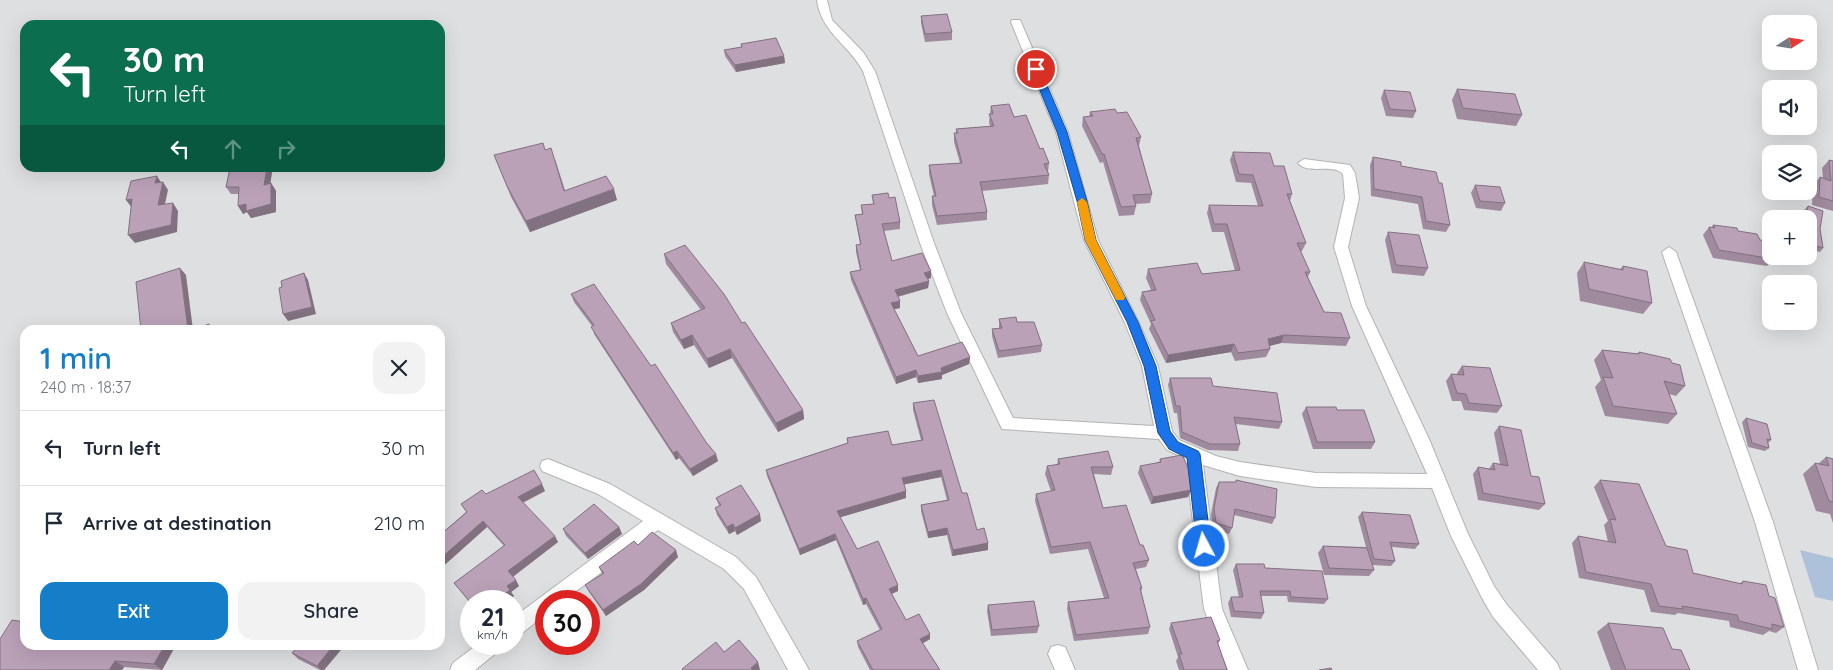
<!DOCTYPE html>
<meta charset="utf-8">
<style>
:root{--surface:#fff;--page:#f2f2f3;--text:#1f2937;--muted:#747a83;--line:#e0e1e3;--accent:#147ec8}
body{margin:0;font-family:Quicksand,sans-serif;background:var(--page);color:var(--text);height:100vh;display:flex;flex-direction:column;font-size:19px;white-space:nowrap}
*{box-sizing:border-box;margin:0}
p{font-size:16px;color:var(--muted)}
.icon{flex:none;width:28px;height:28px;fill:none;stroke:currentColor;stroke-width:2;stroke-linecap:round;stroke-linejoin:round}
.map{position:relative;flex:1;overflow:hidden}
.panel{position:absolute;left:20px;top:325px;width:425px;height:325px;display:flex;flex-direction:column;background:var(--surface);border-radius:15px;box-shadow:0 5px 20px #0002}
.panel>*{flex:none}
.guide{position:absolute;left:20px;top:20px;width:425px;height:152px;border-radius:15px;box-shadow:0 5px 20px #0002;background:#0b6e4f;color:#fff;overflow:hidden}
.needle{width:32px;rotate:78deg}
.tools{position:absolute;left:1762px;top:15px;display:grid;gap:10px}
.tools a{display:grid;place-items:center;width:55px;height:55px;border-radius:10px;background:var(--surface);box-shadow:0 5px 20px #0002;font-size:25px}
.speed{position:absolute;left:460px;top:590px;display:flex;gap:10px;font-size:25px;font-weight:700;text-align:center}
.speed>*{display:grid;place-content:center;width:65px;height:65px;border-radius:50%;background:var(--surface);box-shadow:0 5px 20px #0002;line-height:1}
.speed small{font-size:12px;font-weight:400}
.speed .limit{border:8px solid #d22;background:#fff;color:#111}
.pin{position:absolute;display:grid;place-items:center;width:42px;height:42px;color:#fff;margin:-21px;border:2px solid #fff;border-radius:50%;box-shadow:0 1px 5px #0007}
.me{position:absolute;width:55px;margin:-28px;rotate:354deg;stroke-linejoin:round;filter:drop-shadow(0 0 4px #0008)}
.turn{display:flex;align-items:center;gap:18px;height:105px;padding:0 20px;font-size:22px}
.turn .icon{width:65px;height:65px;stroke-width:2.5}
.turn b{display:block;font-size:35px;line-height:42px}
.lanes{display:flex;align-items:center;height:48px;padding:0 20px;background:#0003;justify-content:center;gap:25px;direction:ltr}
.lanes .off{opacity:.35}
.round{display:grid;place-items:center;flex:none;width:52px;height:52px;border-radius:15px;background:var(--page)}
.overview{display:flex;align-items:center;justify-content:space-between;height:85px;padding:0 20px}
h1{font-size:30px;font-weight:600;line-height:38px;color:var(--accent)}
.button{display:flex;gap:10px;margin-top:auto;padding:10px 20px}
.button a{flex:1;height:58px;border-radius:15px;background:var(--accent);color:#fff;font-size:20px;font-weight:600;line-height:58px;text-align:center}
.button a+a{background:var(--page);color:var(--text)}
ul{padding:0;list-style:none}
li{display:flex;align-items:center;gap:15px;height:75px;padding:0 20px;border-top:1px solid var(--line)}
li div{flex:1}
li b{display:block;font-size:19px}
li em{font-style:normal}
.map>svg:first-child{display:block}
.water{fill:#adc1da}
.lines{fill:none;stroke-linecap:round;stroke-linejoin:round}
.street-casing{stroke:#b2b3b4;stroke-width:2}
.street{fill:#fff;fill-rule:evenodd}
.wall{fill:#a08a9e}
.shaded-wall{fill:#827181}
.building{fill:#baa1b8;stroke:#827181}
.route{fill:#1a73e8;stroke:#114b97}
.slow{fill:#f59e0b}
</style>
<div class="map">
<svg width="1833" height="670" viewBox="0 0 1833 670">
<rect width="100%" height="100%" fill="#dedfe0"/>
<!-- water -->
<path class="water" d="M1800 550 1833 558V601L1815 597Z"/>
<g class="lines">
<defs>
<g id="street">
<path d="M817 0H827L832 20 863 52 875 71 934 243 961 313 1013 418 1154 426 1142 366 1125 323 1084 240 1056 132 1011 22 1012 20H1020L1021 22 1068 132 1098 240 1139 323 1158 366 1172 431 1179 440 1216 456 1240 462 1316 473 1427 474 1352 306 1334 247 1345 198 1343 174C1332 163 1308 175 1298 163L1304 159 1350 165 1355 173 1359 198 1348 247 1366 306 1429 439 1468 534 1494 586 1507 605 1557 663 1560 670H1538L1493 617 1482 598 1451 536 1432 488 1316 487 1240 476 1203 465 1222 609 1248 670H1228L1204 609 1185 458 1167 450 1159 439 1002 429 947 313 920 243 863 71C847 43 821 32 817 0Z"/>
<path d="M1669 247 1676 252 1773 522 1818 670H1798L1755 522 1662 252Z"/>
<path d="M548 459 610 484 736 557 756 577 809 670H788L744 589 724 569 658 530 563 601H546V614L521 634 514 637V617L643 521 598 494 542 471 540 466 542 461Z"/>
<path d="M478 644H502L500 650 475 670H450L453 663Z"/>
<path d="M1058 645 1065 647 1075 670H1055L1048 654 1051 647Z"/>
</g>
</defs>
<!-- street casing -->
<use href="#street" class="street-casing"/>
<!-- street -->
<use href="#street" class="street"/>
</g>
<!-- wall -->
<g class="wall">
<path d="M921 16 952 32V40L925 42 921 23Z"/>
<path d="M741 44 784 56 785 63 736 72 725 56 724 50 741 47Z"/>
<path d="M1457 89 1522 115 1516 126 1457 119 1452 100Z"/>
<path d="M1384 90 1416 111 1413 118 1386 116 1381 98Z"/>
<path d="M991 106 1014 117 1040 149 1049 163 1048 172 1049 175 1048 184 982 191 987 212V220L937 225 932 205V196H934L929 174V165L960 163 954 142V133H956V129L990 126 989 122Z"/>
<path d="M1090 112 1117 113 1141 137 1139 146 1152 194 1150 203 1135 204 1136 206 1134 215 1119 216 1103 162 1100 163 1082 126 1083 117H1089Z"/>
<path d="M545 150 555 159 565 190 617 200 530 232 511 197 494 155Z"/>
<path d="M1233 152 1274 166 1292 194 1290 201 1306 243 1302 251H1300L1310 272 1308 277 1324 312 1350 338 1346 346 1281 343 1269 346 1270 349 1266 357 1235 361 1231 352 1166 363 1149 329 1151 324 1140 300 1142 292 1151 290 1146 278 1148 269 1202 274 1235 271 1224 232H1212L1207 213 1209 205 1258 206 1251 183 1236 182 1230 160Z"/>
<path d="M1373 157 1401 166 1450 225 1446 232 1423 229 1418 204 1371 196 1370 165Z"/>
<path d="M1829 160 1833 161V211L1812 205 1813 185 1820 177 1823 178 1822 168Z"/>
<path d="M230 168H269L272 172 270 184 271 183 276 191V212L251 218 247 212 243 214 239 194H231L226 187Z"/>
<path d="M1475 185 1505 203 1501 211 1476 208 1471 193Z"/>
<path d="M872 195 889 198 900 222V229L884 231 892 261 931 278 928 279 929 281 928 288 898 297 900 301V308L894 309 918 356 970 357 969 364 942 375V379L918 383 916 377 896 384 851 280 850 272 860 270 856 252V245L860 244 856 222 855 215 862 214 861 205 873 204Z"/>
<path d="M1808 206 1820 229 1823 248 1820 252 1809 249V219H1803L1804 210Z"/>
<path d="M1713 225 1738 231 1760 240 1773 259 1767 266 1713 258 1703 235 1709 227 1711 228Z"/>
<path d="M1388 232 1428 268 1424 276 1392 273 1385 240Z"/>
<path d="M664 254 742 323 803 410 804 419 778 432 732 358 709 368 694 345 684 349 673 332 671 323 701 310 666 264Z"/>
<path d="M1584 262 1620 269 1623 266 1652 303 1643 314 1580 301 1577 273Z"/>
<path d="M571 294 651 366 718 461 693 476 679 458 676 460 594 334 592 326 574 302Z"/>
<path d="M999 319 1017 322 1042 345 1041 352 998 358 992 336V329L999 328Z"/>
<path d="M1602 350 1637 354 1639 352 1672 363 1685 386 1676 396 1669 394 1677 414 1668 424 1605 416 1595 387 1601 380 1594 360Z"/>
<path d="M1462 366 1502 406 1497 413 1464 410 1461 401H1452L1446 381 1451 374H1457V373Z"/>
<path d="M1170 378 1213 386 1282 422 1279 429 1236 424 1240 444 1238 451 1208 450 1180 438 1177 413H1174L1168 385Z"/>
<path d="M913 403 962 493 977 530 988 543V550L952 556 947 535 928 538 921 511V505L947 500 941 477 904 484 906 498 840 517 857 549 898 591 891 594 906 620 930 639 922 643 940 670H870L858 647 857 641 880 630 866 604 863 605 836 540 800 555 767 476 766 470 847 443V438L892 445 921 440 913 410Z"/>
<path d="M1306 407 1337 410 1375 442 1371 449H1313L1302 414Z"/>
<path d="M1746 418 1771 440 1768 443 1769 448 1765 451 1748 447 1742 422Z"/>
<path d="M1499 426 1531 476 1545 504 1539 510 1478 500 1473 474 1478 467 1489 469 1493 463 1500 464 1494 433Z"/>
<path d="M1826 457 1833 459V523L1830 514 1816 511 1803 474 1815 463 1818 464Z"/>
<path d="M1058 459 1113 467 1111 475 1094 474 1103 508 1140 545 1149 560 1146 567 1136 569 1142 588 1141 592 1150 627 1148 634 1074 641 1067 609 1068 602 1104 598 1088 549 1050 554 1035 501 1036 494 1051 491 1045 474 1047 466 1057 465Z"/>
<path d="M1160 459 1191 490 1188 497 1151 504 1138 473 1140 466 1159 463Z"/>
<path d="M1236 480 1275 518 1272 524 1234 515 1232 528 1229 534 1213 529 1211 514 1216 488 1219 482H1236Z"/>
<path d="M1600 480 1693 573 1739 584 1743 581 1769 596 1784 627 1776 633 1769 631 1763 635 1730 627 1729 621 1678 613 1675 615 1651 612 1644 590 1579 578 1572 543 1578 536 1608 542 1604 525 1608 521 1594 487Z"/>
<path d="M545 491 523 503 558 542 513 577 519 586 511 592 514 596 507 601H471V604L454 583 504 546 487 527 440 569V535L466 512 461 504 486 494Z"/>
<path d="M716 498 761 521 737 535 735 531 729 534 717 515 715 508 719 506Z"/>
<path d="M1362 512 1419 544 1415 549 1392 547 1395 561 1391 566 1372 565 1374 570 1369 576 1324 575 1318 553 1323 546 1366 547 1358 517Z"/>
<path d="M619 527 622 534 588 559 566 536 563 529Z"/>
<path d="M638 545 678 557 644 590 606 616 589 592 585 585 602 574 599 567Z"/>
<path d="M1236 564 1265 568 1328 599 1324 604 1288 602 1287 596H1261L1264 613 1261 619 1231 617 1228 603 1231 597H1239L1233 570Z"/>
<path d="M988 605 1039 626 1037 633 991 636 987 611Z"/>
<path d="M1171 623 1220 640 1218 644 1227 670H1179L1176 661 1178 657 1169 629Z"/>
<path d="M1608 623 1672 649 1690 670H1611L1597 632Z"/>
<path d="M176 645 162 670 124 667 122 670H0Z"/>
<path d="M299 645H345L324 670H320L298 659 292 653Z"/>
</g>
<!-- shaded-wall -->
<g class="shaded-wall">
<path d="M784 56 785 63 736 72 735 65Z"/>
<path d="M267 168H269L272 172 269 193 264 185Z"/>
<path d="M157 176 162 184 163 182 168 190 163 213 158 205 155 183Z"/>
<path d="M271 183 276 191V212L251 218 247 212 243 214 238 206Z"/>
<path d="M614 189 617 200 530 232 526 221Z"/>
<path d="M132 199V208L126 200Z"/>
<path d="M173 203 178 211 177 232 135 243 128 235Z"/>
<path d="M180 268 186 275 193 330H188Z"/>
<path d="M931 271V278L924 280V273Z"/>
<path d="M304 273 308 280 316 314 288 321 283 314Z"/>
<path d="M929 281 928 288 895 297V290Z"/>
<path d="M900 301V308L891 310V303Z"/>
<path d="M692 335 694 345 684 349 681 340Z"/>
<path d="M1284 335 1281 343 1265 347 1268 339Z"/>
<path d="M1234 344 1231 352 1166 363 1168 355Z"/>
<path d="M730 349 732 358 709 368 707 359Z"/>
<path d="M970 357 969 364 942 375V379L918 383V376L941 368Z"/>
<path d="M916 370V377L896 384V377Z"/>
<path d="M803 410 804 419 778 432 776 423Z"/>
<path d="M677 451 679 458 676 460 673 453Z"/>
<path d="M716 454 718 461 693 476 690 469Z"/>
<path d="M941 470V477L902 485V478Z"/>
<path d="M542 484 545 491 521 503 518 497Z"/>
<path d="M1191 490 1188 497 1151 504 1153 497Z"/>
<path d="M906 491V498L838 518 837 511Z"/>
<path d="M760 514 761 521 737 535 735 528Z"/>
<path d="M483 521 487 527 440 569V559Z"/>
<path d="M733 524 735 531 729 534 727 527Z"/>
<path d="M619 527 622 534 588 559 585 553Z"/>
<path d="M947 528V535L928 538V532Z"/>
<path d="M835 534 836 540 800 555 799 549Z"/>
<path d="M555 536 558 542 512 577 508 571Z"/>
<path d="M988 543V550L952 556 953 550Z"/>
<path d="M676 550 678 557 644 590 606 616 603 610Z"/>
<path d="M516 580 519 586 511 592 514 596 507 601H495L507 586Z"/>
<path d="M898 585V591L889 595V589Z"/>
<path d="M866 598V604L863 605V599Z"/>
<path d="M930 634V639L920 645V639Z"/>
<path d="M165 645H176L162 670 154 664Z"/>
<path d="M334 645H345L324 670H321L317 666Z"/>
<path d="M115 661 124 667 122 670H109Z"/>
<path d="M758 662 760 670H752L751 668Z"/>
</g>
<!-- building -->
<g class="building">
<path d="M947 14 952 32 925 34 921 16Z"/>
<path d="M776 38 784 56 735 65 724 50 742 47 741 44Z"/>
<path d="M1457 89 1515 94 1522 115 1463 108Z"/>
<path d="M1384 90 1410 92 1416 111 1390 109Z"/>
<path d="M1009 104 1014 117 1026 115 1040 149 1043 148 1049 163 1044 164 1049 175 980 182 987 212 937 216 932 196H936L929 165 962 163 954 133H958L956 129 994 126 989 114H993L991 106Z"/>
<path d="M1115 109 1117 113 1127 112 1141 137 1136 138 1152 194 1133 195 1136 206 1121 207 1104 154H1102L1083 117 1093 116 1090 112Z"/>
<path d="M543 143 545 150 551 148 564 191 606 176 614 189 526 221 507 186 494 155Z"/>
<path d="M1233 152 1270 153 1274 166H1284L1292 194H1287L1306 243H1297L1310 272H1305L1324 312 1341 313 1350 338 1284 335 1268 339 1270 349 1238 353 1234 344 1168 355 1151 321 1155 320 1142 292 1156 290 1148 269 1197 263 1202 274 1240 270 1227 224H1214L1209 205 1263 206 1253 175 1239 174Z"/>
<path d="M1373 157 1401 162V166L1436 172 1439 183H1442L1450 225 1426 221 1422 197 1374 189Z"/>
<path d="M1829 160 1833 161V201L1819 197 1820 177 1831 181Z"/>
<path d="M230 168H267L264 185 271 183V204L246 211V204L238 206 239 187H226Z"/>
<path d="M157 176 155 183 163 182 158 205 173 203 171 225 128 235 132 199 126 200 131 181Z"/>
<path d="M1475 185 1500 187 1505 203 1480 201Z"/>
<path d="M888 193 889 198 895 197 900 222 882 224 892 261 922 253 931 271 924 273 929 281 895 290 900 301 891 303 918 356 962 342 970 357 941 368 942 372 918 376 916 370 896 377 850 272 861 270 856 245 861 244 855 215 863 214 861 205 874 204 872 195Z"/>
<path d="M1808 206 1823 211 1820 229 1823 248 1809 244V219H1806Z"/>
<path d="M1713 225 1737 228 1738 231 1757 234 1760 240 1765 241 1771 254V256H1772L1773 259 1719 250 1709 227 1715 228Z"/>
<path d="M1388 232 1419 235 1428 268 1396 265Z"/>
<path d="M685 245 724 294 742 323 745 322 803 410 776 423 730 349 707 359 692 335 681 340 671 323 705 308 664 254Z"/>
<path d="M1584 262 1623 270V266L1647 271 1652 303 1589 289Z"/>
<path d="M180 268 188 330H141L136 282Z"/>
<path d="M304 273 312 307 283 314 279 288 282 287 281 281Z"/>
<path d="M594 284 651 366 655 364 706 442 716 454 690 469 677 451 673 453 591 327 594 325 571 294Z"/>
<path d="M1016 317 1017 322H1034L1042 345 999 351 992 329 1002 328 999 319Z"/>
<path d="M209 324 211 330H193Z"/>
<path d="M1602 350 1639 354V352L1670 359 1672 363 1680 365 1685 386 1664 381 1677 414 1613 406 1603 377 1613 378Z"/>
<path d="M1462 366 1490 368 1502 406 1469 403 1466 394 1457 393 1451 374 1464 375Z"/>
<path d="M1170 378H1211L1213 386 1277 393 1282 422 1234 417 1240 444H1210L1182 432 1180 406H1176Z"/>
<path d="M934 400 962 493H967L977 530 984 528 988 543 953 550 947 528 928 532 921 505 949 500 941 470 902 478 906 491 837 511 857 549 878 541 898 585 889 589 906 620 919 614 930 634 920 639 940 670H873L857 641 882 629 866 598 863 599 835 534 799 549 766 470 848 443 847 438 888 431 892 445 923 440 913 403Z"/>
<path d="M1306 407H1336L1337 410H1364L1375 442H1317Z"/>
<path d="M1746 418 1767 424 1771 440 1767 439 1769 448 1752 443Z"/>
<path d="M1499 426 1521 430 1531 476 1539 477 1545 504 1483 493 1478 467 1495 470 1493 463 1508 466Z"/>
<path d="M1108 451 1113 467H1091L1103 508 1126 505 1140 545H1143L1149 560 1133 563 1142 588H1140L1150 627 1076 635 1068 602 1109 598 1090 542 1051 547 1036 494 1055 490 1047 466 1060 464 1058 459Z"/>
<path d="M1182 455 1188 467 1191 490 1153 497 1140 466 1161 462 1160 459Z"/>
<path d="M1826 457 1833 459V502L1829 501 1815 463 1829 466Z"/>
<path d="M534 470 542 484 518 497 555 536 508 571 516 580 507 586 510 590 495 601H471V603L454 583 505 545 483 521 440 559V535L467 512 461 504 482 490 486 494Z"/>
<path d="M1236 480 1277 489 1275 518 1235 509 1232 528 1216 523 1214 508 1219 482H1236Z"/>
<path d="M1600 480 1639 484 1666 546 1687 550 1693 573 1742 584 1743 581 1766 585 1769 596 1775 598 1784 627 1772 624V629L1739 621 1737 615 1682 606 1683 609 1659 606 1651 584 1586 572 1578 536 1616 543 1610 519 1616 520Z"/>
<path d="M741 485 760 514 735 528 733 524 727 527 715 508 721 505 716 498Z"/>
<path d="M594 504 619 527 585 553 563 529Z"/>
<path d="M1362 512 1410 515 1419 544 1390 542 1395 561 1374 559Z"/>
<path d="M652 532 676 550 641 584 603 610 585 585 604 573 599 567 634 541 638 545Z"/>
<path d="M1323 546 1367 548 1374 570 1329 568Z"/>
<path d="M1236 564H1264L1265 568 1322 571 1328 599 1291 597 1290 591H1260L1264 613 1234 611 1231 597H1243Z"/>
<path d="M1034 601 1039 626 992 630 988 605Z"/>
<path d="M1211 617 1220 640 1217 641 1227 670H1184L1179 654H1182L1171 623Z"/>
<path d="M12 620 25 622V645H165L154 664 115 661 109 670H0V639Z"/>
<path d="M1608 623 1663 628 1672 649 1681 650 1690 670H1626Z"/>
<path d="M739 640 758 662 751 668 753 670H683L682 669 716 642 724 652Z"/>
<path d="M299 645H334L317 666 292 653Z"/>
<path d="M1331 668 1332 670H1319Z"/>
</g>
<!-- route -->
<path class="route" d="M1033 67 1040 69 1067 132 1087 201 1096 240 1138 322 1156 366 1170 431 1178 442 1198 451 1200 454 1211 546 1209 550 1204 552 1199 550 1197 546 1187 458 1169 449 1158 433 1144 366 1127 322 1085 240 1077 201 1057 132 1031 69Z"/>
<!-- slow -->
<path class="slow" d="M1082 198 1087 202 1096 240 1125 297 1124 300H1116L1085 240 1077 202Z"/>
</svg>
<div class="tools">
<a><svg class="needle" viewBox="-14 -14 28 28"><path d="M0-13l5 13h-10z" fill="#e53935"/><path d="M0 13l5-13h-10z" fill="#747a83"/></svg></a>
<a><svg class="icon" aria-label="sound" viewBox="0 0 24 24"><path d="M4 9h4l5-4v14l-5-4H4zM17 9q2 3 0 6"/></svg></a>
<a><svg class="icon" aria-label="layers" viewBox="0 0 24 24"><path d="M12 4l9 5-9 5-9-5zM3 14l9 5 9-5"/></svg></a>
<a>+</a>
<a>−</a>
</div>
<div class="speed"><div>21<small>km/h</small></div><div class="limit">30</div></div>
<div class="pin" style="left:1036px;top:69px;background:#d93025"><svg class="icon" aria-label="arrive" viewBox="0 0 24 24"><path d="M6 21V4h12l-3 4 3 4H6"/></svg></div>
<svg class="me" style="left:1204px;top:546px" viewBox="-20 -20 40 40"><circle r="17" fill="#1a73e8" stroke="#fff" stroke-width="3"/><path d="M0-11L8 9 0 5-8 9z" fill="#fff"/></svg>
<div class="guide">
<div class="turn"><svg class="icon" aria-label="left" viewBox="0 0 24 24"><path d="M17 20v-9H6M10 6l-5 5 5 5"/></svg><div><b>30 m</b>Turn left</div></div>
<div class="lanes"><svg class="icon" aria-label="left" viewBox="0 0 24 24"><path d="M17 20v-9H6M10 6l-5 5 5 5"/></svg><svg class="icon off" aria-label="ahead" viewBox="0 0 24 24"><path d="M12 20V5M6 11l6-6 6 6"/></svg><svg class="icon off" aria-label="right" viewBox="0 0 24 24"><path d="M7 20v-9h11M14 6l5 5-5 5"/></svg></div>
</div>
<section class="panel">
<div class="overview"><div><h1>1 min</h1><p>240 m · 18:37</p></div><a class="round"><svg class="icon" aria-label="close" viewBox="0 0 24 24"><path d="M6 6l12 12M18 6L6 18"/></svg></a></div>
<ul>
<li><svg class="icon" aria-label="left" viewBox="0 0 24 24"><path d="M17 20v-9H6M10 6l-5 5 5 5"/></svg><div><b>Turn left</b></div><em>30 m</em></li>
<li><svg class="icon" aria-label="arrive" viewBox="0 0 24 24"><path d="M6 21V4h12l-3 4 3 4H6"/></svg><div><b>Arrive at destination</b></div><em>210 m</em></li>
</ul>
<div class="button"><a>Exit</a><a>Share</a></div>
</section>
</div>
